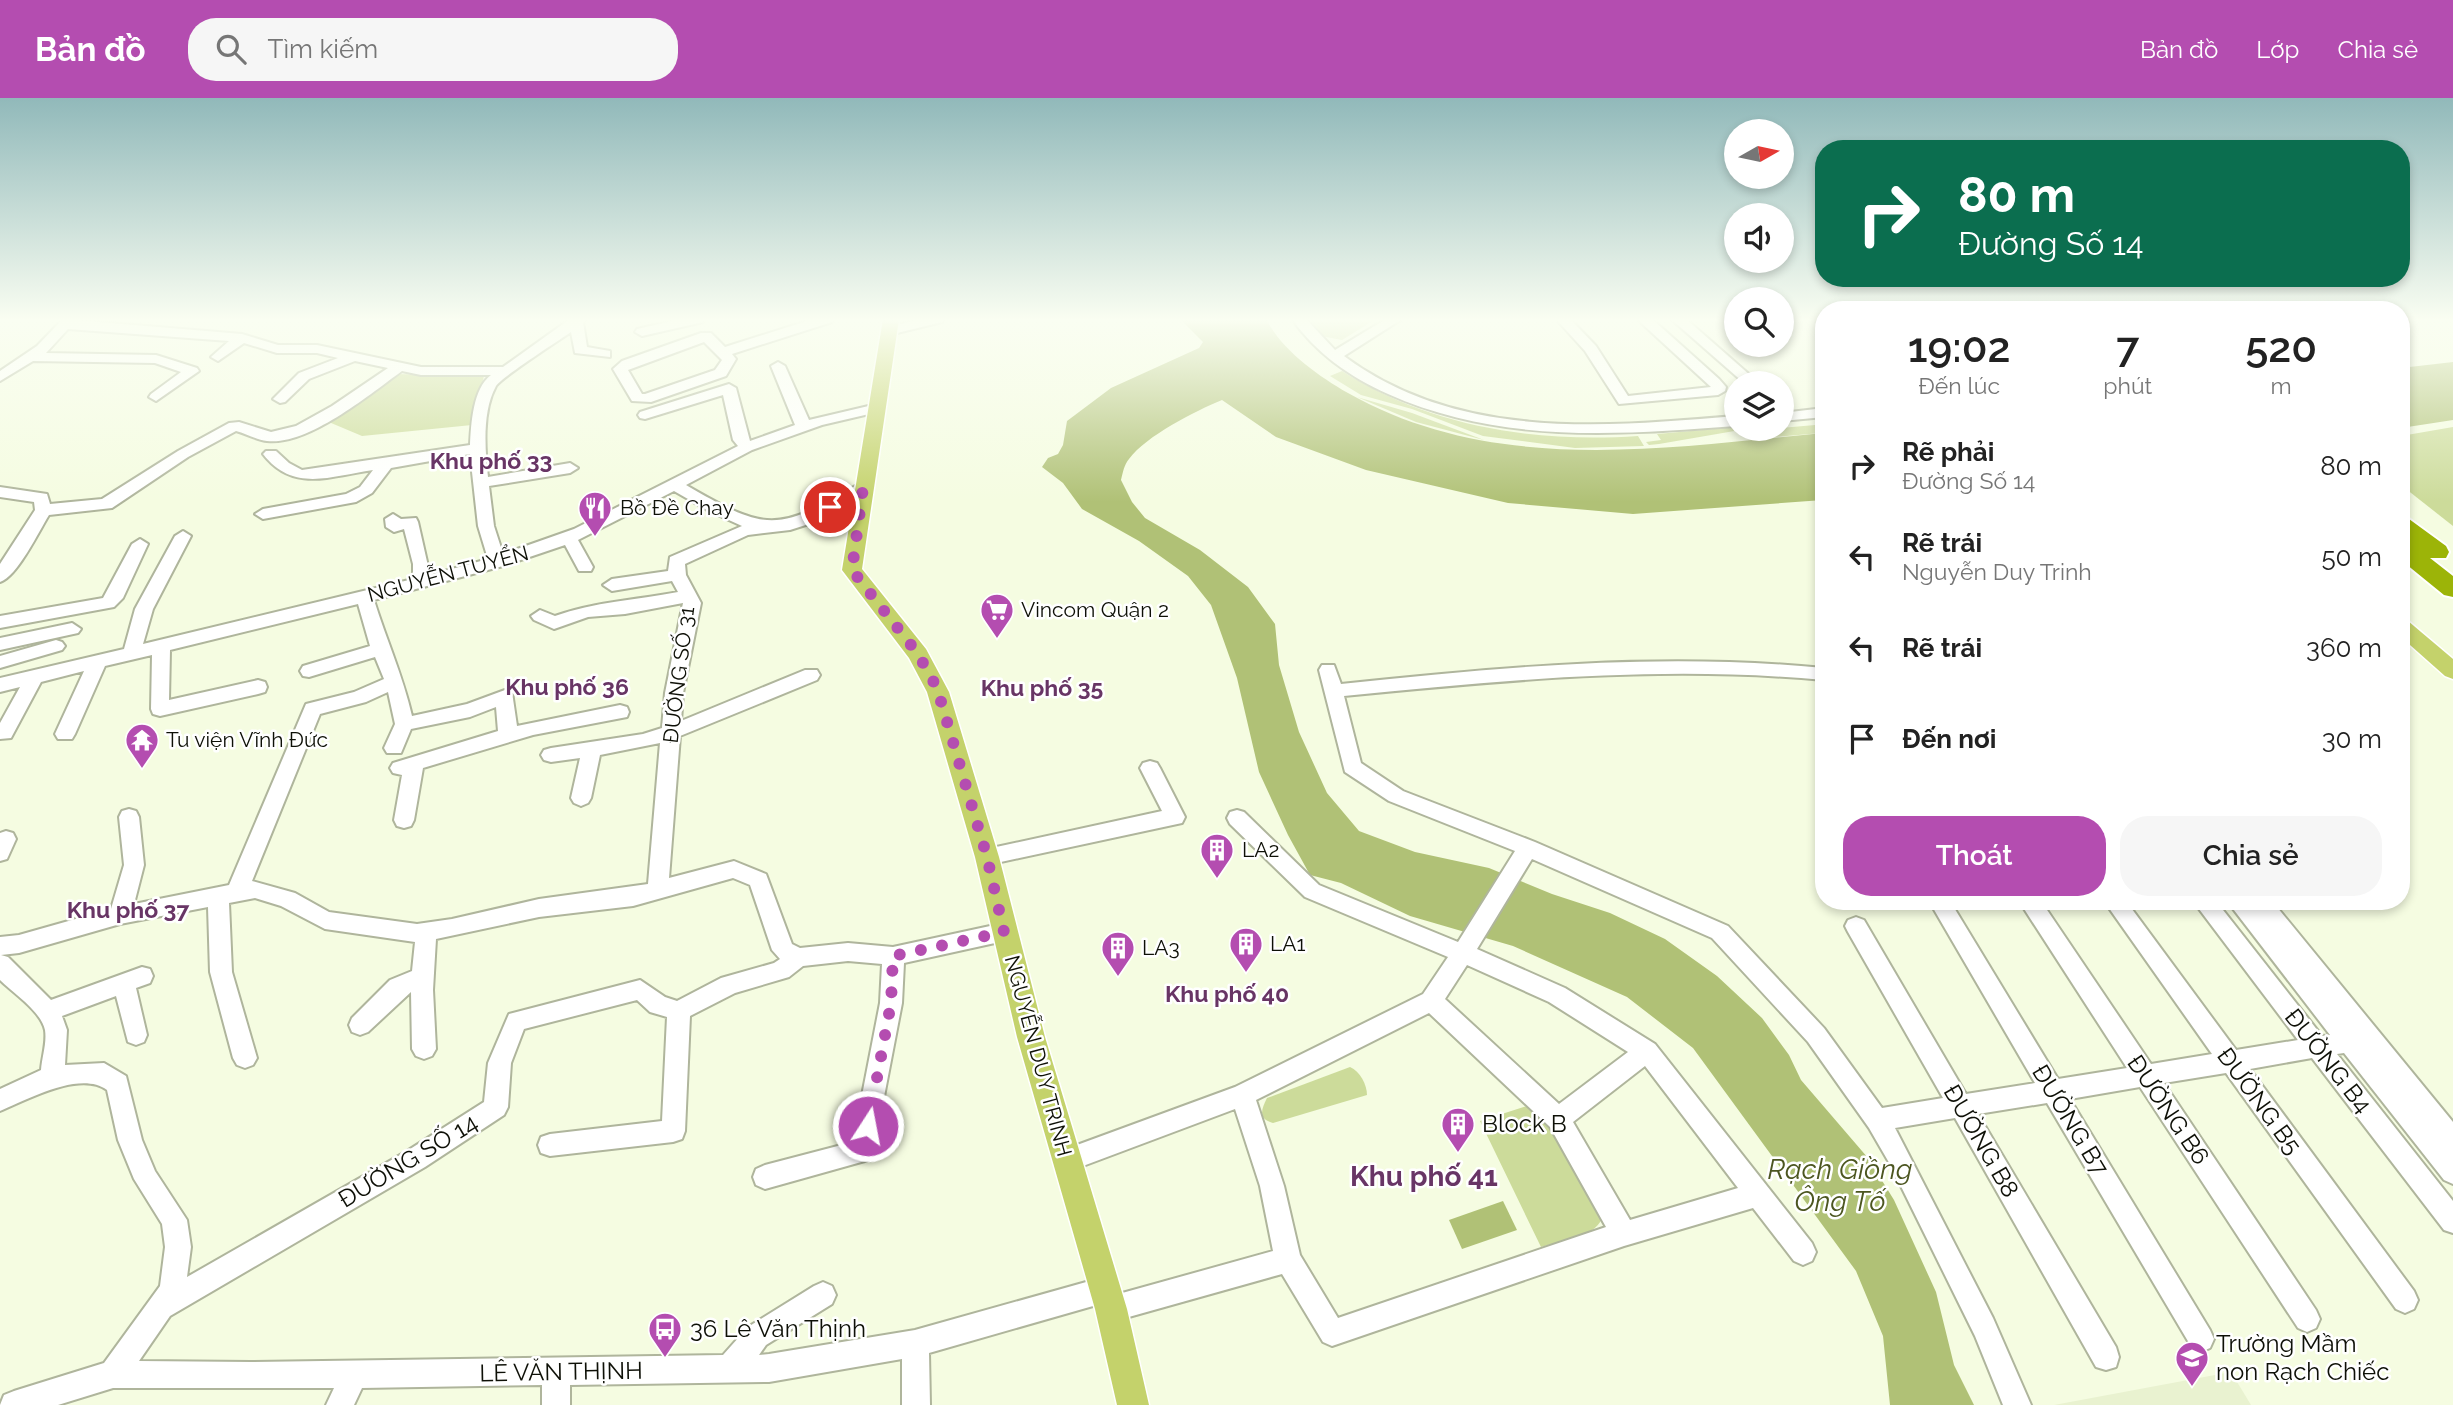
<!DOCTYPE html>
<html lang="vi">
<meta charset="utf-8">
<style>
:root{--surface:#fff;--page:#f6f6f6;--text:#222;--muted:#767676;--accent:#b44db0}
body{margin:0;font-family:Raleway,sans-serif;background:var(--page);color:var(--text);height:100vh;display:flex;flex-direction:column;font-size:26px;white-space:nowrap}
*{box-sizing:border-box;margin:0}
p{font-size:23px;color:var(--muted)}
.icon{flex:none;width:38px;height:38px;fill:none;stroke:currentColor;stroke-width:2;stroke-linecap:round;stroke-linejoin:round}
.map{position:relative;flex:1;overflow:hidden}
.side{position:absolute;left:1815px;top:203px;width:595px;height:609px;display:flex;flex-direction:column;background:var(--surface);border-radius:28px;box-shadow:0 4px 10px #0003}
.side>*{flex:none}
.guide{position:absolute;left:1815px;top:42px;width:595px;height:147px;border-radius:28px;box-shadow:0 4px 10px #0003;background:#0b6e4f;color:#fff;overflow:hidden}
.needle{width:46px;rotate:81deg}
.buttons{position:absolute;left:1724px;top:21px;display:grid;gap:14px}
.buttons a{display:grid;place-items:center;width:70px;height:70px;border-radius:50%;background:var(--surface);box-shadow:0 4px 10px #0003;font-size:35px}
.pin{position:absolute;display:grid;place-items:center;width:60px;height:60px;color:#fff;margin:-30px;border:4px solid #fff;border-radius:50%;box-shadow:0 2px 7px #0007}
.me{position:absolute;width:77px;margin:-38px;rotate:11deg;stroke-linejoin:round;filter:drop-shadow(0 0 5px #0008)}
.turn{display:flex;align-items:center;gap:24px;height:147px;padding:0 28px;font-size:32px}
.turn .icon{width:91px;height:91px;stroke-width:2.5}
.turn b{display:block;font-size:49px;line-height:60px}
.eta{display:flex;justify-content:space-evenly;align-items:center;height:119px;text-align:center}
.eta b{font-size:42px;font-weight:600;line-height:49px}
.cta{display:flex;gap:14px;margin-top:auto;padding:14px 28px}
.cta a{flex:1;height:80px;border-radius:28px;background:var(--accent);color:#fff;font-size:28px;font-weight:600;line-height:80px;text-align:center}
.cta a+a{background:var(--page);color:var(--text)}
ul{padding:0;list-style:none}
li{display:flex;align-items:center;gap:21px;height:91px;padding:0 28px}
li div{flex:1}
li b{display:block;font-size:26px}
li em{font-style:normal}
header{display:flex;align-items:center;gap:42px;box-sizing:border-box;height:98px;padding:0 35px;background:var(--accent);color:#fff}
header strong{font-size:33px}
nav{display:flex;gap:38px;margin-inline-start:auto;font-size:24px}
.search{width:490px;height:63px;background:var(--page);display:flex;align-items:center;gap:18px;box-sizing:border-box;padding:0 24px;border-radius:28px;color:var(--muted);font-size:26px}
.map>svg:first-child{display:block}
.built{fill:#e9f2d0}
.green{fill:#ccdb9a}
.water{fill:#b0c176}
.lines{fill:none;stroke-linecap:round;stroke-linejoin:round}
.minor-casing{stroke:#afb59c;stroke-width:4}
.major-casing{stroke:#fff;stroke-width:3}
.highway-casing{stroke:#fff;stroke-width:4}
.minor{fill:#fff;fill-rule:evenodd}
.major{fill:#c4d26b;fill-rule:evenodd}
.highway{fill:#9cb408;fill-rule:evenodd}
.route{stroke:#b44db0;stroke-width:12;stroke-dasharray:0 21.6}
.labels{text-anchor:middle;stroke-width:5;stroke-linejoin:round;paint-order:stroke}
.poi-label{font-size:21px;fill:#0e1007;stroke:#fff;text-anchor:start}
.street-label{font-size:21px;fill:#0e1007;stroke:#fff}
.neighbourhood-label{font-size:23px;font-weight:bold;fill:#683565;stroke:#fff}
.near-street-label{font-size:24px;fill:#0e1007;stroke:#fff}
.near-poi-label{font-size:24px;fill:#0e1007;stroke:#fff;text-anchor:start}
.near-water-label{font-size:28px;font-style:italic;fill:#4c5620;stroke:#fff}
.near-neighbourhood-label{font-size:28px;font-weight:bold;fill:#683565;stroke:#fff}
</style>
<header>
<strong>Bản đồ</strong>
<div class="search"><svg class="icon" aria-label="search" viewBox="0 0 24 24"><circle cx="10" cy="10" r="6"/><path d="M15 15l6 6"/></svg>Tìm kiếm</div>
<nav><a>Bản đồ</a><a>Lớp</a><a>Chia sẻ</a></nav>
</header>
<div class="map">
<svg width="2453" height="1307" viewBox="0 0 2453 1307">
<rect width="100%" height="100%" fill="#f5fce1"/>
<!-- built -->
<path class="built" d="M2231 1274 2251 1307H2054Z"/>
<!-- green -->
<g class="green">
<path d="M1308 221H1376L1342 242 1321 238Z"/>
<path d="M1342 273C1430 329 1536 345 1638 338L1644 348 1575 350 1483 338 1412 311 1361 297 1330 278Z"/>
<path d="M395 276 484 278 472 327 362 338 324 322Z"/>
<path d="M1357 299 1412 315 1484 342 1416 324Z"/>
<path d="M1815 327 1821 335 1763 340 1757 332Z"/>
<path d="M1736 329 1746 331 1659 346 1649 347 1646 344 1661 342 1657 336Z"/>
<path d="M2453 329V428L2401 387V338Z"/>
<path d="M1350 969C1360 973 1367 987 1367 997L1273 1025C1258 1021 1261 1012 1267 1000Z"/>
<path d="M1527 1008 1556 1035 1603 1116C1600 1139 1561 1143 1541 1149L1480 1023Z"/>
</g>
<!-- water -->
<g class="water">
<path d="M1180 221H1266C1283 253 1317 277 1348 295 1495 378 1664 350 1823 335V402L1633 416 1508 405 1366 372 1276 339 1222 302C1195 313 1146 338 1129 361 1124 367 1123 374 1121 382L1132 404 1145 420 1200 452 1248 489 1275 526 1279 567 1299 634 1327 695 1359 733 1415 754 1489 770 1552 796 1610 815 1665 841 1717 878 1762 920 1789 957 1801 982 1868 1060 1894 1102 1936 1194 1954 1267 1974 1307H1890L1883 1238 1856 1173 1693 950 1627 899 1513 848 1410 818 1341 785 1310 777 1288 737 1259 674 1237 580 1211 507 1188 478 1139 443 1082 411 1063 385 1042 369 1048 360 1058 356 1063 347 1067 323 1111 290 1199 250 1203 244Z"/>
<path d="M2453 264V322L2401 330V270Z"/>
<path d="M1503 1103 1517 1132 1462 1151 1449 1122Z"/>
</g>
<g class="lines">
<defs>
<g id="minor">
<path d="M63 221 242 236 278 247H317L421 269H503L570 221H586L583 224 587 249 610 253V259L575 255 571 234C558 243 502 279 496 288 482 313 485 352 488 379L570 365 578 370 570 375 489 388 494 428 503 456 574 431 738 348 733 342 723 297 645 321 640 320 638 317 640 314 729 286 736 290 750 343 795 327 771 268 778 264 785 268 809 322 877 306 882 307 884 310 882 313 822 327 752 352 686 387C767 434 777 434 857 387L863 385 871 390 815 424 790 432 748 437 685 466 686 477 701 505 683 595 681 623 805 572H817L820 577 817 582 680 638 669 780 734 763 766 776 792 846 800 850 848 845 893 849 1004 825 1012 828 1015 834 1012 840 1004 843 904 865 902 905 872 1061 765 1091 756 1087 753 1079 756 1071 765 1067 853 1044 880 905 882 866 848 863 803 868 789 879 735 895 690 918 685 1033 682 1041 673 1044 550 1058 541 1055 538 1047 541 1039 550 1036 662 1023 667 919 650 914 637 902 524 931 511 965 508 1009 504 1017 425 1069 170 1218 139 1263 251 1264 723 1257 748 1229 814 1188 823 1184 832 1188 836 1197 832 1206 766 1247 759 1257 769 1256 915 1232 1104 1179 1113 1183 1117 1192 1115 1197 1273 1153 1260 1088 1235 1011 1067 1074 1058 1070 1055 1062 1058 1054 1235 989 1423 896 1448 859 1305 799 1230 726 1227 720 1230 714 1237 712 1244 714 1319 787 1458 844 1515 753 1389 703 1345 674 1319 572 1322 567H1334L1341 586C1502 569 1661 554 1824 570V582C1662 567 1504 582 1344 598L1361 665 1403 693 1535 744 1728 828 1824 930 1882 1010 1943 1000 1848 834 1845 828 1848 822 1856 819 1864 822 1966 996 2035 985 1929 803H1950L2058 981 2127 970 2019 803H2041L2151 966 2212 956 2104 803H2126L2236 952 2298 942 2193 803H2216L2322 938 2330 937 2227 803H2272L2453 1024V1086L2444 1082 2344 955 2337 956 2453 1103V1135L2444 1132 2312 960 2250 971 2414 1193 2418 1202 2414 1211 2405 1215 2396 1211 2226 975 2164 985 2316 1212 2320 1221 2316 1230 2307 1234 2298 1230 2140 989 2070 1001 2210 1232 2214 1241 2210 1250 2201 1254 2192 1250 2047 1005 1978 1016 2116 1249 2119 1259 2116 1269 2106 1272 2096 1269 1955 1020 1895 1030 1993 1220 2031 1307H2003L1975 1238 1891 1068 1869 1030 1808 944 1712 840 1532 761 1477 851 1565 890 1655 946 1812 1145 1816 1154 1812 1163 1803 1167 1794 1163 1753 1110 1624 1148 1332 1248 1323 1244 1282 1176 1111 1224 1102 1220 1098 1211 1100 1206 929 1255 930 1307H902V1261L769 1284 570 1287V1307H542V1287L362 1290 354 1307H326L334 1290H113L58 1307H0L4 1297 14 1293 104 1265 160 1188 165 1149 162 1126 134 1081 118 1042 107 992C80 972 27 1002 0 1013V991L41 972C42 959 47 945 45 932 41 913 13 895 0 882V839L19 837 111 811 124 767 119 719 122 713 129 711 136 713 139 719 144 767 134 806 229 787 306 606 354 594 384 581 375 559 309 579 303 578 300 573 303 568 370 548 358 506 170 552 169 602 258 582 265 584 267 589 265 594 258 596 160 618 153 616 151 611 152 557 105 568 75 636 72 641H58L55 636 84 573 41 584 11 640 0 641V625L20 589 0 594V580L124 551 135 511 175 438 183 433 191 438 153 511 143 546 413 481V466L404 431 394 434 386 429 385 421 393 416 401 421 416 420 418 424 430 477 488 461 478 428 470 356 391 370 372 395 356 404 263 421 255 416 263 411 346 396 360 389 373 372C331 378 293 395 263 356L266 353H276L289 365 302 372 470 347C471 326 473 290 491 277H421L402 273C370 296 308 348 267 343 257 342 247 336 236 333L188 359 112 410 49 417C39 433 17 479 0 484V466L35 412 34 404 0 399V389L47 396 50 406 102 401 178 353 229 325 239 324 271 334 296 328 332 308 388 270 355 263 309 281 285 304 280 305 273 301 299 275 338 260 317 255H277L244 245 218 263 211 259 229 243 68 231 46 255 156 257 197 270 199 273 156 303 149 299 151 296 181 274 155 265 33 263 0 283V273L37 248ZM674 393 709 413 742 428 670 459 668 473 612 481 603 487 612 493 672 483 678 494C636 502 594 504 555 518L540 512 531 518 534 522 554 531 588 519 625 516 683 505 665 595 662 630 643 636 551 650 544 652 541 657 544 662 551 664 580 660 571 700 574 705 581 708 588 705 591 700 600 657 660 645 648 786 539 801 452 821 417 826 329 814 295 795 252 783 320 616 366 604 388 594 395 626 384 650 387 655H401L411 631 470 619 496 609 498 633 393 665 390 670 393 675 402 677 394 722 397 728 404 730 411 728 414 722 423 670 533 637 627 619 629 614 627 609 620 607 517 628 512 594 505 592 467 606 412 618C403 578 386 541 374 502L503 468 565 447 579 473H591L593 469 578 442ZM733 780 750 787 772 852 780 861 774 865 721 880 677 903 665 899 640 882 509 916 488 965 484 1004 407 1053 187 1179 191 1149 187 1122 155 1073 142 1042 126 978 104 965 65 967 67 932 62 918 116 898 128 944 136 947 144 944 147 937 136 890 150 885 153 878 150 871 142 869 51 902 8 859 1 857 19 855 120 826 208 809 210 874 233 960 237 967 245 970 253 967 257 960 232 874 229 805 255 800 281 808 325 831 415 844 412 873 390 882 352 920 349 927 352 934 360 937 368 934 411 894 412 951 416 958 424 961 432 958 436 951 433 892 436 841 539 819 633 808ZM1467 867 1549 904 1628 954 1559 1006 1445 901ZM1429 915 1550 1029 1606 1129 1338 1220 1300 1157 1284 1088 1256 1002ZM1645 968 1738 1090 1630 1122 1573 1024Z"/>
<path d="M681 221H705L703 224 642 238 635 234 637 231Z"/>
<path d="M813 221H834L832 224 732 256 736 261 726 278 651 304 632 303 613 271 622 263 701 235H711L725 249ZM704 244 722 262 715 272 645 296H642L628 272Z"/>
<path d="M921 221H944L942 224 889 237 882 233 884 230Z"/>
<path d="M1292 221H1306L1335 252 1386 221H1402L1344 258C1458 343 1604 329 1736 318V328C1617 337 1500 346 1388 296 1350 279 1316 255 1292 221Z"/>
<path d="M1556 221H1570L1596 248 1628 298 1711 289 1637 221H1652L1719 281 1726 289 1725 293 1718 297 1619 306 1585 253Z"/>
<path d="M1671 221H1686L1759 285H1744Z"/>
<path d="M1824 310V319L1782 323V315Z"/>
<path d="M140 441 148 446 123 500 114 509 0 530V518L103 500 132 446Z"/>
<path d="M72 525 81 531 78 535 0 552V540Z"/>
<path d="M56 542 62 544 65 548 62 552 0 570V558Z"/>
<path d="M1150 663 1157 665 1160 670 1185 719 1182 725 987 767 980 765 977 759 980 753 987 751 1162 713 1140 670 1143 665Z"/>
<path d="M6 733 13 735 16 741 7 761 0 763V735Z"/>
</g>
<g id="major">
<path d="M883 221H899L862 471 926 551 949 594 999 759 1045 939 1127 1211 1149 1307H1117L1095 1211 1017 939 975 759 927 594 909 560 842 472Z"/>
<path d="M2401 521 2408 523 2453 561V581L2445 578 2401 539Z"/>
</g>
<path id="highway" d="M2401 418 2409 421 2446 448 2449 454 2446 460H2430L2453 478V499L2444 497 2401 462V441L2407 443 2401 438Z"/>
</defs>
<!-- minor casing -->
<use href="#minor" class="minor-casing"/>
<!-- major casing -->
<use href="#major" class="major-casing"/>
<!-- highway casing -->
<use href="#highway" class="highway-casing"/>
<!-- minor -->
<use href="#minor" class="minor"/>
<!-- major -->
<use href="#major" class="major"/>
<!-- highway -->
<use href="#highway" class="highway"/>
</g>
<!-- sky -->
<linearGradient id="sky" x2="0" y2="1"><stop stop-color="#91b9ba"/><stop offset="0.55" stop-color="#fafef2"/><stop offset="1" stop-color="#fafef2" stop-opacity="0"/></linearGradient>
<rect width="2453" height="404" fill="url(#sky)"/>
<g class="lines">
<!-- route -->
<path class="route" d="M830 409 863 390 852 472 918 556 937 590 987 759 1004 834 893 858 891 905 868 1028"/>
</g>
<!-- icons -->
<defs>
<symbol id="restaurant-pin" viewBox="-11 -11 22 30"><path d="M0 17L-7.5 6A9.5 9.5 0 1 1 7.5 6Z" fill="#b44db0" stroke="#fff"/><path d="M-5-6h1v4h1v-4h1v4h1v-4h1v5L-1.5 .5V6h-2V.5L-5-1ZM5-6V6H3V1.5H1.5Q1.5-4 5-6Z" fill="#fff"/></symbol>
<symbol id="supermarket-pin" viewBox="-11 -11 22 30"><path d="M0 17L-7.5 6A9.5 9.5 0 1 1 7.5 6Z" fill="#b44db0" stroke="#fff"/><path d="M-6-5.5h2.5l.6 2H6L4.5 2H-2.5L-4.4-4H-6ZM-1.5 3.2a1.3 1.3 0 1 0 .1 0ZM3 3.2a1.3 1.3 0 1 0 .1 0Z" fill="#fff"/></symbol>
<symbol id="temple-pin" viewBox="-11 -11 22 30"><path d="M0 17L-7.5 6A9.5 9.5 0 1 1 7.5 6Z" fill="#b44db0" stroke="#fff"/><path d="M0-6L5-2H3V0L6.5 2.5H4V6H1.5V3h-3V6H-4V2.5H-6.5L-3 0V-2H-5Z" fill="#fff"/></symbol>
<symbol id="building-pin" viewBox="-11 -11 22 30"><path d="M0 17L-7.5 6A9.5 9.5 0 1 1 7.5 6Z" fill="#b44db0" stroke="#fff"/><path d="M-4-6H4V6H1V3H-1V6H-4ZM-2.5-4.3h1.7v1.8h-1.7ZM.8-4.3h1.7v1.8H.8ZM-2.5-1h1.7V.8h-1.7ZM.8-1h1.7V.8H.8Z" fill="#fff"/></symbol>
<symbol id="bus-pin" viewBox="-11 -11 22 30"><path d="M0 17L-7.5 6A9.5 9.5 0 1 1 7.5 6Z" fill="#b44db0" stroke="#fff"/><path d="M-5-6H5V4H4V6H2V4H-2V6H-4V4H-5ZM-3.5-4V0h7V-4ZM-3.5 1.2v1.5H-2V1.2ZM2 1.2v1.5H3.5V1.2Z" fill="#fff"/></symbol>
<symbol id="school-pin" viewBox="-11 -11 22 30"><path d="M0 17L-7.5 6A9.5 9.5 0 1 1 7.5 6Z" fill="#b44db0" stroke="#fff"/><path d="M0-5L7-2L0 1L-7-2ZM-4 1L0 2.5L4 1V4Q0 6-4 4Z" fill="#fff"/></symbol>
</defs>
<g fill-rule="evenodd">
<use href="#restaurant-pin" x="576" y="391" width="38" height="52"/>
<use href="#supermarket-pin" x="978" y="493" width="38" height="52"/>
<use href="#temple-pin" x="123" y="623" width="38" height="52"/>
<use href="#building-pin" x="1198" y="733" width="38" height="52"/>
<use href="#building-pin" x="1227" y="827" width="38" height="52"/>
<use href="#building-pin" x="1099" y="831" width="38" height="52"/>
<use href="#building-pin" x="1439" y="1007" width="38" height="52"/>
<use href="#bus-pin" x="646" y="1212" width="38" height="52"/>
<use href="#school-pin" x="2173" y="1241" width="38" height="52"/>
</g>
<g class="labels">
<!-- poi labels -->
<g class="poi-label">
<text x="620" y="417">Bồ Đề Chay</text>
<text x="1021" y="519">Vincom Quận 2</text>
<text x="166" y="649">Tu viện Vĩnh Đức</text>
<text x="1242" y="759">LA2</text>
<text x="1270" y="853">LA1</text>
<text x="1142" y="857">LA3</text>
</g>
<!-- street labels -->
<g class="street-label">
<text transform="translate(448 476) rotate(-15)" y="7">NGUYỄN TUYỂN</text>
<text transform="translate(679 577) rotate(-83)" y="7">ĐƯỜNG SỐ 31</text>
<text transform="translate(1038 958) rotate(75)" y="7">NGUYỄN DUY TRINH</text>
</g>
<!-- neighbourhood labels -->
<g class="neighbourhood-label">
<text x="491" y="371">Khu phố 33</text>
<text x="567" y="597">Khu phố 36</text>
<text x="1042" y="598">Khu phố 35</text>
<text x="128" y="820">Khu phố 37</text>
<text x="1227" y="904">Khu phố 40</text>
</g>
<!-- near-street labels -->
<g class="near-street-label">
<text transform="translate(2328 963) rotate(52)" y="8">ĐƯỜNG B4</text>
<text transform="translate(2259 1003) rotate(54)" y="8">ĐƯỜNG B5</text>
<text transform="translate(2168 1012) rotate(56)" y="8">ĐƯỜNG B6</text>
<text transform="translate(2070 1022) rotate(59)" y="8">ĐƯỜNG B7</text>
<text transform="translate(1981 1043) rotate(60)" y="8">ĐƯỜNG B8</text>
<text transform="translate(408 1063) rotate(-31)" y="8">ĐƯỜNG SỐ 14</text>
<text transform="translate(561 1274) rotate(-1)" y="8">LÊ VĂN THỊNH</text>
</g>
<!-- near-poi labels -->
<g class="near-poi-label">
<text x="1482" y="1034">Block B</text>
<text x="690" y="1239">36 Lê Văn Thịnh</text>
<text x="2216" y="1254">Trường Mầm<tspan x="2216" dy="28">non Rạch Chiếc</tspan></text>
</g>
<!-- near-water labels -->
<g class="near-water-label">
<text x="1840" y="1081">Rạch Giồng<tspan x="1840" dy="32">Ông Tố</tspan></text>
</g>
<!-- near-neighbourhood labels -->
<g class="near-neighbourhood-label">
<text x="1424" y="1088">Khu phố 41</text>
</g>
</g>
</svg>
<div class="buttons">
<a><svg class="needle" viewBox="-14 -14 28 28"><path d="M0-13l5 13h-10z" fill="#e53935"/><path d="M0 13l5-13h-10z" fill="#767676"/></svg></a>
<a><svg class="icon" aria-label="sound" viewBox="0 0 24 24"><path d="M4 9h4l5-4v14l-5-4H4zM17 9q2 3 0 6"/></svg></a>
<a><svg class="icon" aria-label="search" viewBox="0 0 24 24"><circle cx="10" cy="10" r="6"/><path d="M15 15l6 6"/></svg></a>
<a><svg class="icon" aria-label="layers" viewBox="0 0 24 24"><path d="M12 4l9 5-9 5-9-5zM3 14l9 5 9-5"/></svg></a>
</div>
<div class="pin" style="left:830px;top:409px;background:#d93025"><svg class="icon" aria-label="arrive" viewBox="0 0 24 24"><path d="M6 21V4h12l-3 4 3 4H6"/></svg></div>
<svg class="me" style="left:868px;top:1028px" viewBox="-20 -20 40 40"><circle r="17" fill="#b44db0" stroke="#fff" stroke-width="3"/><path d="M0-11L8 9 0 5-8 9z" fill="#fff"/></svg>
<div class="guide">
<div class="turn"><svg class="icon" aria-label="right" viewBox="0 0 24 24"><path d="M7 20v-9h11M14 6l5 5-5 5"/></svg><div><b>80 m</b>Đường Số 14</div></div>
</div>
<section class="side">
<div class="eta">
<div><b>19:02</b><p>Đến lúc</p></div>
<div><b>7</b><p>phút</p></div>
<div><b>520</b><p>m</p></div>
</div>
<ul>
<li><svg class="icon" aria-label="right" viewBox="0 0 24 24"><path d="M7 20v-9h11M14 6l5 5-5 5"/></svg><div><b>Rẽ phải</b><p>Đường Số 14</p></div><em>80 m</em></li>
<li><svg class="icon" aria-label="left" viewBox="0 0 24 24"><path d="M17 20v-9H6M10 6l-5 5 5 5"/></svg><div><b>Rẽ trái</b><p>Nguyễn Duy Trinh</p></div><em>50 m</em></li>
<li><svg class="icon" aria-label="left" viewBox="0 0 24 24"><path d="M17 20v-9H6M10 6l-5 5 5 5"/></svg><div><b>Rẽ trái</b></div><em>360 m</em></li>
<li><svg class="icon" aria-label="arrive" viewBox="0 0 24 24"><path d="M6 21V4h12l-3 4 3 4H6"/></svg><div><b>Đến nơi</b></div><em>30 m</em></li>
</ul>
<div class="cta"><a>Thoát</a><a>Chia sẻ</a></div>
</section>
</div>
